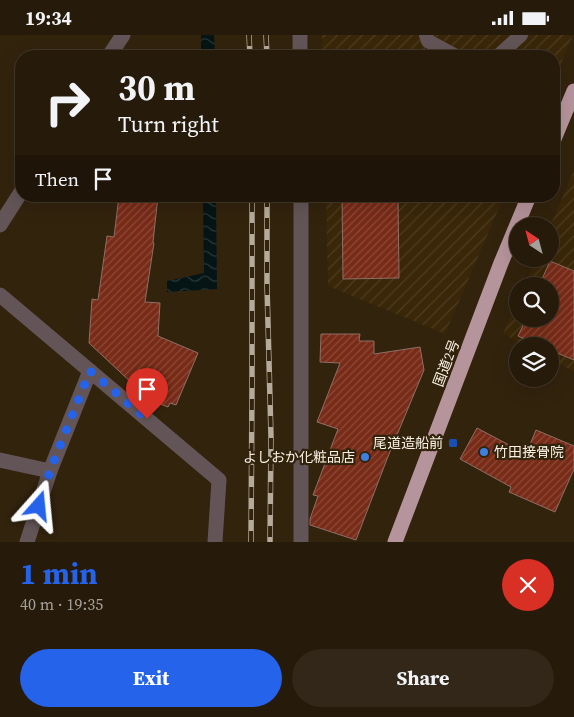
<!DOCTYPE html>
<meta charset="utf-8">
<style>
:root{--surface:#261a0a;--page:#322718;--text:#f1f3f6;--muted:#a4a19c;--line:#42382b;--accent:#2563eb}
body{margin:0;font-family:"Source Serif 4","Noto Sans JP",serif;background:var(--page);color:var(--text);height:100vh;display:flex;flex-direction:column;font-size:19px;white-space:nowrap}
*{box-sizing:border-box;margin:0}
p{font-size:16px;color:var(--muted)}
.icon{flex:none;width:28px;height:28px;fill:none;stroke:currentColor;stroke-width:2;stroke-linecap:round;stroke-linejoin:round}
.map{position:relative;height:507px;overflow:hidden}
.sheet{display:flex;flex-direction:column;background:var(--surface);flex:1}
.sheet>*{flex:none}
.guide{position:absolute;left:15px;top:15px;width:545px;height:152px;border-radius:20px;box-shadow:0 5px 20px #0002,0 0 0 1px var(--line);background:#261a0a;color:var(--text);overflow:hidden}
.needle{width:32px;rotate:324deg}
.tools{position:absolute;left:509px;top:182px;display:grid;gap:10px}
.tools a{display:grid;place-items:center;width:50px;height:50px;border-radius:50%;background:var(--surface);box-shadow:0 5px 20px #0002,0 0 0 1px var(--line);font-size:25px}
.pin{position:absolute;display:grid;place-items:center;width:42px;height:42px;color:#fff;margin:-51px -21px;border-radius:50% 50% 50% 0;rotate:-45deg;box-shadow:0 0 5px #0007}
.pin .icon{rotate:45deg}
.me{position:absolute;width:55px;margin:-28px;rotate:18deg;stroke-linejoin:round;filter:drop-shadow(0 0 4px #0008)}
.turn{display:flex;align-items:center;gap:18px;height:105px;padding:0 20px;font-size:22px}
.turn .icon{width:65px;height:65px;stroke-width:2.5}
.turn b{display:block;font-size:35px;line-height:42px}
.then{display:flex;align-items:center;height:48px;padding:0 20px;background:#0003;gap:10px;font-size:19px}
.round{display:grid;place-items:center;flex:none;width:52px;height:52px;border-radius:26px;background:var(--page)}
.headline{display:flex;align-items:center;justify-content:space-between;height:85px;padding:0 20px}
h1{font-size:30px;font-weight:700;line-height:38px;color:var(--accent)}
.button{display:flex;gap:10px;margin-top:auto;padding:10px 20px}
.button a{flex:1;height:58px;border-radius:30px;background:var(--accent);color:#fff;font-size:20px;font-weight:700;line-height:58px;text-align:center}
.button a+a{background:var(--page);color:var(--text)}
.status{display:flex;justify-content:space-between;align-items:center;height:35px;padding:0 25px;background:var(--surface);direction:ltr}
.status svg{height:14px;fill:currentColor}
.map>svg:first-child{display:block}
.industrial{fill:url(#industrial-furrows)}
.water{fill:url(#water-waves)}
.building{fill:url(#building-hatch);stroke:#8e6f66}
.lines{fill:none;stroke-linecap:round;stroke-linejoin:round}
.lane{stroke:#635557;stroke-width:14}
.street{stroke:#635557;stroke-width:15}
.highway{stroke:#b6949b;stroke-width:15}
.rail-casing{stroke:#b6ab9b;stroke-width:5.5}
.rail{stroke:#32230d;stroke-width:4;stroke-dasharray:11;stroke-linecap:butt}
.route{stroke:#2563eb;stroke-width:9;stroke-dasharray:0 16.2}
.transit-dot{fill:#1a4fb4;stroke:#32230d;stroke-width:2}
.shop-dot{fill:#3f7fe0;stroke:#32230d;stroke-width:2}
.labels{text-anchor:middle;stroke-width:4.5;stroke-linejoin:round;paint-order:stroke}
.street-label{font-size:14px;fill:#fbf1e4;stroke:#32230d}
.poi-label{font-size:14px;fill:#fbf1e4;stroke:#32230d;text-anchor:end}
</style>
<div class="status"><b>19:34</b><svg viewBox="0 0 49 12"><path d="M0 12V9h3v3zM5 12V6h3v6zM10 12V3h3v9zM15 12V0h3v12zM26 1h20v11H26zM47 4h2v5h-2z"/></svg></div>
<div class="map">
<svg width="574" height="507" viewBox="0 0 574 507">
<defs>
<pattern id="industrial-furrows" width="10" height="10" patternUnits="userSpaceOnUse" patternTransform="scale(1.25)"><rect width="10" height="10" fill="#3a2709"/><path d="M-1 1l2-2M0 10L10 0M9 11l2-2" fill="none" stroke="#4e3c21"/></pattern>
<pattern id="water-waves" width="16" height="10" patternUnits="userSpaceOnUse" patternTransform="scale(1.25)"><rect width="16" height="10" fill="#051415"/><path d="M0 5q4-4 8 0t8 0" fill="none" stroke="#2a3737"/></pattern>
<pattern id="building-hatch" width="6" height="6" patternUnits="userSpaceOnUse" patternTransform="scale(1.25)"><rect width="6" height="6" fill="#782b17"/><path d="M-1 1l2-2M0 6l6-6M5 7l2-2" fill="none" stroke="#8c4a39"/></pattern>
</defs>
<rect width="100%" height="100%" fill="#32230d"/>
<!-- industrial -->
<g class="industrial">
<path d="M322 0H573L554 45V21H322Z"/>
<path d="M574 136V337L550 324V311H526L503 299 517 266 518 284H550V251H524L536 224H550V191Z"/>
<path d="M326 161H504L445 299 328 251Z"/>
</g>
<!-- water -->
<g class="water">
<path d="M201 0H214L215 21H201Z"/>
<path d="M203 161H216L217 254 167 257V246L204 238Z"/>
</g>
<!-- building -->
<g class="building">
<path d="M119 161H158L153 207 154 208 145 267 160 268 158 301 198 318 176 370 170 368 168 372 150 365 89 308 92 264 98 265 107 201 114 202Z"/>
<path d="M342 161H398L399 243 343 244Z"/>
<path d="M550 226 574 236V325L550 315V311H541L518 301 526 284H550V251H539Z"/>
<path d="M321 299H360L359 306H374V319L420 312 424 335 387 424 356 505 310 490V484L318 461 313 460 338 394 317 387 340 328 320 327Z"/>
<path d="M477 393 526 419 536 395 574 411V434L555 477 509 457 511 452 460 424Z"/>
</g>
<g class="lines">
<!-- lane -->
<g class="lane">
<path d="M426 0 428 6 456 21"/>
<path d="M498 21 521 0"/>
</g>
<!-- street -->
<g class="street">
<path d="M300 0V21"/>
<path d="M109 21 123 0"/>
<path d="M301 161V507"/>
<path d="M0 190 21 157"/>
<path d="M0 260 219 445 215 507"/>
<path d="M0 425 50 436 90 336"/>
<path d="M27 507 50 436"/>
</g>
<!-- highway -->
<g class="highway">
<path d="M554 104 574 56"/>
<path d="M395 507 501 228 529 161"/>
</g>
<defs>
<g id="rail">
<path d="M249 0 250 21"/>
<path d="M266 0 267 21"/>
<path d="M267 161V251L271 402 270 507"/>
<path d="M251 507 252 352V161"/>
</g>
</defs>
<!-- rail casing -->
<use href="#rail" class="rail-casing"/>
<!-- rail -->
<use href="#rail" class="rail"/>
</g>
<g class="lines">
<!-- route -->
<path class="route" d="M39 471 50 436 90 336 147 384"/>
</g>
<!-- markers -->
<rect class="transit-dot" x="448" y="403" width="10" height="10" rx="2.5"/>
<g class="shop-dot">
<circle cx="484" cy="417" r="5"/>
<circle cx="365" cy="422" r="5"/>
</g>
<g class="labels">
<!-- street labels -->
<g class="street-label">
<text transform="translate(446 328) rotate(-69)" y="5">国道2号</text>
</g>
<!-- poi labels -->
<g class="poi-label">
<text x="443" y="413">尾道造船前</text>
<text x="494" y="422" text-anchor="start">竹田接骨院</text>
<text x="355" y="427">よしおか化粧品店</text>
</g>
</g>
</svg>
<div class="tools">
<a><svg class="needle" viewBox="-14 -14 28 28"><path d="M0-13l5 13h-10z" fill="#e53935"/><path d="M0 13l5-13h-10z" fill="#a4a19c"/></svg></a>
<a><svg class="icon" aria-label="search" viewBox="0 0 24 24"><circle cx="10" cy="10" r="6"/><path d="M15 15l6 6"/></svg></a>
<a><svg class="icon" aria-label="layers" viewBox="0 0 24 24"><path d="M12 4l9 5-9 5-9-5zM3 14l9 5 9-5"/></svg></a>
</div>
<div class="pin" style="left:147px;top:384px;background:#d93025"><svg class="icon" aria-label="arrive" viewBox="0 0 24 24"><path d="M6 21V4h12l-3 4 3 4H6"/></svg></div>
<svg class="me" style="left:39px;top:471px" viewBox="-20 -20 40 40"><path d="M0-17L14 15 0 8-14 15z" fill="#2563eb" stroke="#fff" stroke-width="4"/></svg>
<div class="guide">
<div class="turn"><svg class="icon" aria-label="right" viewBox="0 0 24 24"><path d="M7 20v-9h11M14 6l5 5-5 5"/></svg><div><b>30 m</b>Turn right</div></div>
<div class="then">Then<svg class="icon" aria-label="arrive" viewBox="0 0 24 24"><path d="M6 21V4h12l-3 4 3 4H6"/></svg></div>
</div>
</div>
<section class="sheet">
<div class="headline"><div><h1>1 min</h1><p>40 m · 19:35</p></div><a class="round" style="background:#d93025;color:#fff"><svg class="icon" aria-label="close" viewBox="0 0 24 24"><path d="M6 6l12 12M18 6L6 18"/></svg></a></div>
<div class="button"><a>Exit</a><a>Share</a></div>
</section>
